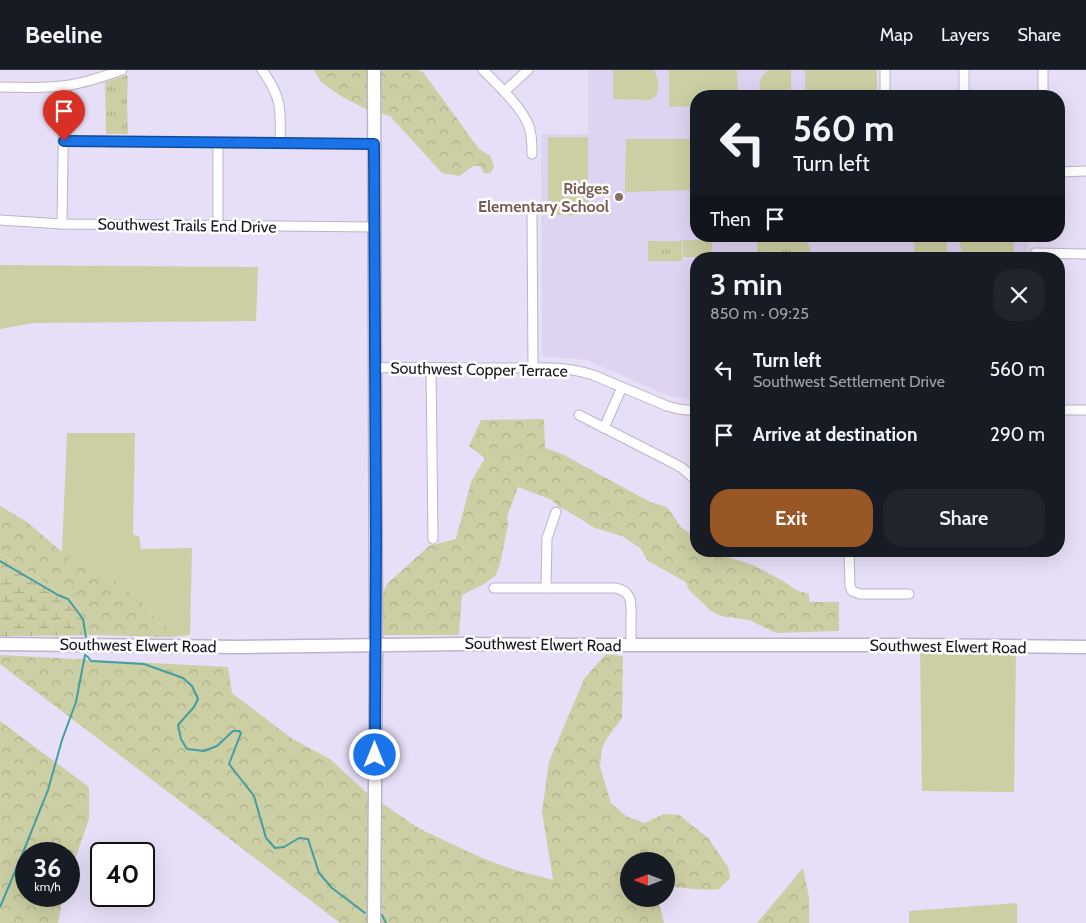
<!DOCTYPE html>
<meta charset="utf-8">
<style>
:root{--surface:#171b24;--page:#20242c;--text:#f1f3f6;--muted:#9ea1a6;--line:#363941;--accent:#9a5726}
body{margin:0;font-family:Cabin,sans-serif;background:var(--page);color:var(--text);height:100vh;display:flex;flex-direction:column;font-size:19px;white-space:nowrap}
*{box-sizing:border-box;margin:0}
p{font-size:16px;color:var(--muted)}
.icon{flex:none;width:28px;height:28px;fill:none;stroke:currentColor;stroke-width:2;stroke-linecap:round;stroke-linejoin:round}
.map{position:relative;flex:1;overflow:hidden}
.drawer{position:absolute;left:690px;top:182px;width:375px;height:305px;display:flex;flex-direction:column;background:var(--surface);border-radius:20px;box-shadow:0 5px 20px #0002}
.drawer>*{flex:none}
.hud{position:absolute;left:690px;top:20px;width:375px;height:152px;border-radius:20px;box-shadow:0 5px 20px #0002;background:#171b24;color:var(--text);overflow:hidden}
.needle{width:32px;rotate:270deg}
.controls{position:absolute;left:620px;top:782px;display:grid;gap:10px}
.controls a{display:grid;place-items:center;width:55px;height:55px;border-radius:50%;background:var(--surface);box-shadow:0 5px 20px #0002;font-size:25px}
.speed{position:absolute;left:15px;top:772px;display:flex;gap:10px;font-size:25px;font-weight:700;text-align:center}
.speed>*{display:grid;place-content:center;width:65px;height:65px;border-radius:50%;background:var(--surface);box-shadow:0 5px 20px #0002;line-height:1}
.speed small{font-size:12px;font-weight:400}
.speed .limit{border:2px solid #111;border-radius:8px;background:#fff;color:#111}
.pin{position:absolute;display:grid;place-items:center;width:42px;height:42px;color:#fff;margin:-51px -21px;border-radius:50% 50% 50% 0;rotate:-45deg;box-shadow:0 0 5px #0007}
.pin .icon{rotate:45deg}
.me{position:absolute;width:55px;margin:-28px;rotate:0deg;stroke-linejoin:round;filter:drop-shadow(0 0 4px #0008)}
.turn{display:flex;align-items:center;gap:18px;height:105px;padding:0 20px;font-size:22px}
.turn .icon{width:65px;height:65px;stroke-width:2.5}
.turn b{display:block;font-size:35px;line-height:42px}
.then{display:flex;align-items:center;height:48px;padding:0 20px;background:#0003;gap:10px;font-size:19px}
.round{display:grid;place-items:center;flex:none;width:52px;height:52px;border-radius:20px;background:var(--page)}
.summary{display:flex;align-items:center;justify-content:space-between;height:85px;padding:0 20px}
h1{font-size:30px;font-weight:600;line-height:38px}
.action{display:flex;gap:10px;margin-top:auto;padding:10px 20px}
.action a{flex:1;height:58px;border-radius:20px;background:var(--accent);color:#fff;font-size:20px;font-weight:600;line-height:58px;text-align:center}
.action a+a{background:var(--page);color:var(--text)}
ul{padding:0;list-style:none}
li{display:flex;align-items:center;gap:15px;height:65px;padding:0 20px}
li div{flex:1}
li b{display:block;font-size:19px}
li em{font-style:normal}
header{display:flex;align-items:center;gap:30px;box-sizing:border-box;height:70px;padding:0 25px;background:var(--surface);border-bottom:1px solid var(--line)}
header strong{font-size:24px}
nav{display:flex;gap:28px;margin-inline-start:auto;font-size:18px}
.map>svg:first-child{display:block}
.built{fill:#ded3f1}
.grass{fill:#cccea3}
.forest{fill:url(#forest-crowns)}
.wetland{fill:url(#wetland-marsh)}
.park{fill:url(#park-tufts)}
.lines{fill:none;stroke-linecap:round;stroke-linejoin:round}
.stream{stroke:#439ea2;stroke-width:2}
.street-casing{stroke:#bbb3ca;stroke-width:11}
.secondary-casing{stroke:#bbb3ca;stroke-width:15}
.street{stroke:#fff;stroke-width:9}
.secondary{stroke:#fff;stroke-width:12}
.route-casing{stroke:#114b97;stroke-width:12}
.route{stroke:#1a73e8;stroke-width:9}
.education-dot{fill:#8d6e63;stroke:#fff;stroke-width:2}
.labels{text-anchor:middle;stroke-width:5;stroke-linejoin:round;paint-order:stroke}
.education-label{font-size:16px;font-weight:bold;fill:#785e54;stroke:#fff;text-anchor:end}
.street-label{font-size:16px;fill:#18151e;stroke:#fff}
</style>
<header>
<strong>Beeline</strong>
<nav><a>Map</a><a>Layers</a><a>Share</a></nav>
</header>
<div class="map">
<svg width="1086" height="853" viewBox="0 0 1086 853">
<defs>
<pattern id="forest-crowns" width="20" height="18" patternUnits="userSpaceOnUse" patternTransform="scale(1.25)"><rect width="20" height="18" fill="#cccea3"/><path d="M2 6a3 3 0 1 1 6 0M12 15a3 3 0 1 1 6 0" fill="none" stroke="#aeb08c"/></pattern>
<pattern id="wetland-marsh" width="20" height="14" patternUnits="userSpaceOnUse" patternTransform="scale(1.25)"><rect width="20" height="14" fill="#cccea3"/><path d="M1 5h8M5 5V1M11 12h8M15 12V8" fill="none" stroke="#aeb08c"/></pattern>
<pattern id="park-tufts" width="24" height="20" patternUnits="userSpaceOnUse" patternTransform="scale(1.25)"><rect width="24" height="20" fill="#cccea3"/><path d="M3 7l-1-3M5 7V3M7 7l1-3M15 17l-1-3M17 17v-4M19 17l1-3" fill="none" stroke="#aeb08c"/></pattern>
</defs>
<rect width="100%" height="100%" fill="#e7dff7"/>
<!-- built -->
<path class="built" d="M588 0H805V26H696V166H1028V189H696V329L674 327 667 325 589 291 573 288 546 287 542 284 541 64H588Z"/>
<!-- grass -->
<g class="grass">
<path d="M613 0H654C659 11 662 26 649 30L613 29Z"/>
<path d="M669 0H737L738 26H696V36L669 37Z"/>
<path d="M768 0H790L791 1V26H761C758 15 759 7 768 0Z"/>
<rect x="805" y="0" width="72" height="26"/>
<rect x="548" y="67" width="40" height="78"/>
<path d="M626 69H696V120L625 122Z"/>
<rect x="914" y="166" width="33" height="23"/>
<path d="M959 166H1014V189H963L962 186Z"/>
<rect x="683" y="170" width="29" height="17"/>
<path d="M0 195 258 197 256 251 34 253 0 259Z"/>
<path d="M67 363H135L133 465 139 466 141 479 192 478 190 565 170 567 172 560 157 552 145 535 112 508 75 493 62 482Z"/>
<path d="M920 582 1016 583 1014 722 922 721Z"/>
<path d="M1017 833V853H909V841Z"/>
</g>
<!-- forest -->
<g class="forest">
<path d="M314 0H418L423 2 479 79 490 86 494 96 491 103H484L480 96H473L459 106 442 103 390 46 364 38 341 26 321 12Z"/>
<path d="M544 349 545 378 560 383 650 432 667 437 681 457 696 468V481H716L722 485 753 495 783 511 796 520 809 524V532H839V561L776 563 749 550 721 546 711 541 689 520 686 512 648 491 640 478 622 466 595 458 566 440 559 437 552 430 518 417 507 447 508 454 501 490 496 505 486 513 462 525 459 565H384L382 524 387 514 429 476 456 469 471 412 485 388 469 376 481 350Z"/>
<path d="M0 436 27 452 75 493 112 508 145 535 157 552 173 560 170 567 99 565 88 555 75 531 0 484Z"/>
<path d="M606 584 623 586 622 648 607 668 602 678 600 697 611 733 626 746 645 753 664 744 679 745 708 768 728 797 730 808 719 819C700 821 685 817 666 817V791H629V829H658L664 853H340L0 594V585L228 597 232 623 291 668 330 689 367 723 420 759 482 788 512 799 553 810 542 742 549 692 584 609Z"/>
<path d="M0 651 89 717V749L69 807V784H26V826H63L58 853H0Z"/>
<path d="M803 798 809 827V853H757Z"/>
</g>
<!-- wetland -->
<path class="wetland" d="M0 484 75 531 88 555 99 565 0 566Z"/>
<!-- park -->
<g class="park">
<path d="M128 5 127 30 128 64H106L105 12Z"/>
<path d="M757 166H797C807 170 814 179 809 189L757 188Z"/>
<rect x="648" y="171" width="34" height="20"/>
</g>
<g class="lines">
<!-- stream -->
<g class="stream">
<path d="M0 491 58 525 68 529 83 549 86 568"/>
<path d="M85 585 88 587 91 591 144 594 183 608 192 616 198 629 194 637 178 655 181 669 187 679 204 681 217 676 233 661H239L241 663 229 694 254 726 266 768 275 778 284 777 299 768 308 769 319 803 332 818 365 843"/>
<path d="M0 837 22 785 48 720 62 670 76 632 85 585"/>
<path d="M382 845 386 853"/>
</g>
<defs>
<g id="street">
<path d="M262 0C282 27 281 40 280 73"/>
<path d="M483 0C497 14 526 41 530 60 532 68 532 76 532 84"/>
<path d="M964 0V26"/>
<path d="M0 17C23 17 47 19 70 15 88 12 105 6 122 0"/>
<path d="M505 21 528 0"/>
<path d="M885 26V0"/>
<path d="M1043 26V0"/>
<path d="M64 71 374 74"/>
<path d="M1059 102 1086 101"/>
<path d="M532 140 533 298"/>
<path d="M0 150 62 154 374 157"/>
<path d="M62 154 64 16"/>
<path d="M218 155V73"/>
<path d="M1035 183 1086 184"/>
<path d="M375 298C417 297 459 298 502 298 532 298 564 295 593 305L667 336 678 339 696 341"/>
<path d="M431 298 433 469"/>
<path d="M1059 340H1086"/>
<path d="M579 345 673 393 682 398 696 410"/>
<path d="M604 358 622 317"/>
<path d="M849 481 850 516 852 521 860 524H909"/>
<path d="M494 518H615C634 521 631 536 631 550 631 559 631 567 631 575"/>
<path d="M546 518 547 468 556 442"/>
</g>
<g id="secondary">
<path d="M374 0 376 575 374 853"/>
<path d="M0 574 238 577 464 574 580 575H912L1086 577"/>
</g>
</defs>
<!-- street casing -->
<use href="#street" class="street-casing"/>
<!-- secondary casing -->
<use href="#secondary" class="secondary-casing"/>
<!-- street -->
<use href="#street" class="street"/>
<!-- secondary -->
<use href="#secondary" class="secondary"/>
</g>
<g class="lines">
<defs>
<path id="route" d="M64 71 374 74 376 470 375 685"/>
</defs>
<!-- route casing -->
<use href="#route" class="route-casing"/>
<!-- route -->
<use href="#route" class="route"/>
</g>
<!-- markers -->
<circle class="education-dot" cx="619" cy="127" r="5"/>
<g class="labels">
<!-- education labels -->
<g class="education-label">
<text x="609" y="124">Ridges<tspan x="609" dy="18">Elementary School</tspan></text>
</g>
<!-- street labels -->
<g class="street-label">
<text transform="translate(187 155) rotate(1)" y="6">Southwest Trails End Drive</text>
<text transform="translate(479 299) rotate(1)" y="6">Southwest Copper Terrace</text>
<text transform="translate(543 574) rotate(1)" y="6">Southwest Elwert Road</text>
<text transform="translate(138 575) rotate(1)" y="6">Southwest Elwert Road</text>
<text transform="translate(948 576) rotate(1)" y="6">Southwest Elwert Road</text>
</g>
</g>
</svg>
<div class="controls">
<a><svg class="needle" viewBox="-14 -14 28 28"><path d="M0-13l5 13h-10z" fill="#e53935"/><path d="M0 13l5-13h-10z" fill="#9ea1a6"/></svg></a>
</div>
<div class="speed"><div>36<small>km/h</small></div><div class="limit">40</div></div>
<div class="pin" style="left:64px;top:71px;background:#d93025"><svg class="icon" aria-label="arrive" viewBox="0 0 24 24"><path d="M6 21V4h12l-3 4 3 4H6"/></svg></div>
<svg class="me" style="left:375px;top:685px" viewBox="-20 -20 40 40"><circle r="17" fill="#1a73e8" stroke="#fff" stroke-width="3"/><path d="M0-11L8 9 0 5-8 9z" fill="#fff"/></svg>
<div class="hud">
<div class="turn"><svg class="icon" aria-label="left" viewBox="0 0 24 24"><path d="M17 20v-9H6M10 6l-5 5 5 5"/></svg><div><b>560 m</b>Turn left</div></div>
<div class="then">Then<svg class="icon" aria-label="arrive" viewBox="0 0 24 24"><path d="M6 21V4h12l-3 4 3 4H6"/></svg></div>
</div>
<section class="drawer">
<div class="summary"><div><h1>3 min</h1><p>850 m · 09:25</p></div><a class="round"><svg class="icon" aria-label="close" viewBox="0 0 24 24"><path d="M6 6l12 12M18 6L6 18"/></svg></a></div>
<ul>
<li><svg class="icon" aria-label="left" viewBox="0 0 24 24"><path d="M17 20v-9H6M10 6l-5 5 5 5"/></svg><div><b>Turn left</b><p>Southwest Settlement Drive</p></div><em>560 m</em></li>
<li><svg class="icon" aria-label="arrive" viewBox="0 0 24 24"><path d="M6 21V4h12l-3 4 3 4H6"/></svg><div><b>Arrive at destination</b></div><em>290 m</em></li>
</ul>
<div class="action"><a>Exit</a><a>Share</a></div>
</section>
</div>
